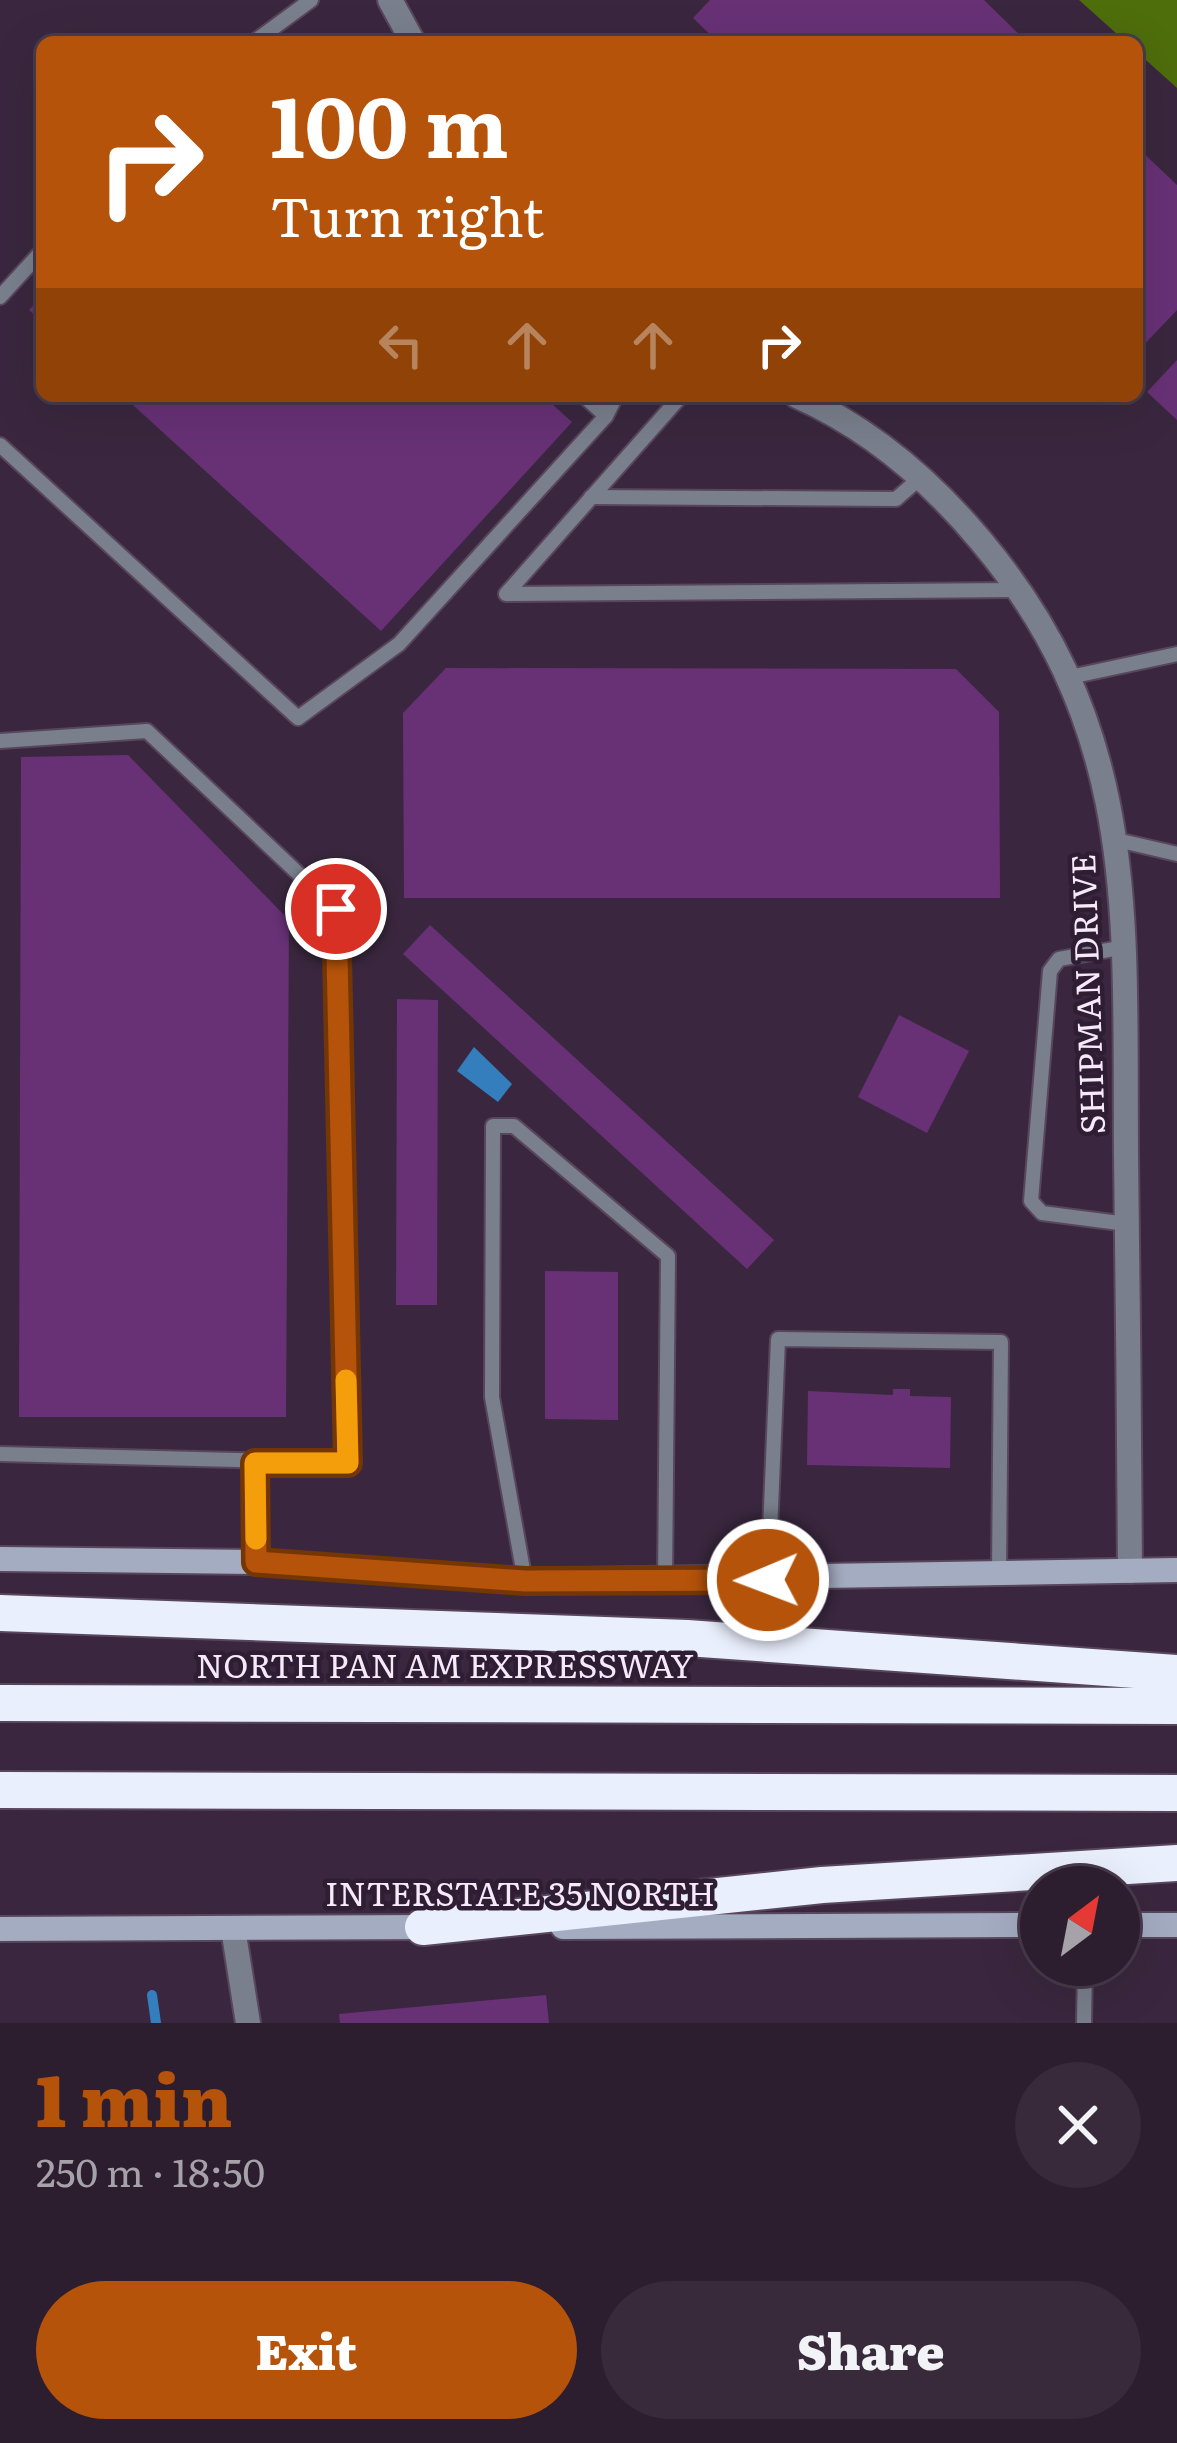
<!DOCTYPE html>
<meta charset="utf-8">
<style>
:root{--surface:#2c1d2f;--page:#382a3b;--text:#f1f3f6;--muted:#a6a2aa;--line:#483b4b;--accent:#b45309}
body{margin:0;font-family:Literata,serif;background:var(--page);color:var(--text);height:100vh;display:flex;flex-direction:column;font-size:45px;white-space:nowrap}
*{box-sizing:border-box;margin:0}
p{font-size:39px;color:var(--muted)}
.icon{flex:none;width:66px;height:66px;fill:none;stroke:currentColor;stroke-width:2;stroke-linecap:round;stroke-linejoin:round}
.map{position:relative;height:2023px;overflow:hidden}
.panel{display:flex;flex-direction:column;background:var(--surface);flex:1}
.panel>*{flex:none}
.top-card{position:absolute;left:36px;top:36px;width:1107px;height:366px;border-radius:18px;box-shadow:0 12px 48px #0002,0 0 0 3px var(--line);background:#b45309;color:#fff;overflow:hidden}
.needle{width:78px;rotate:32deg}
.fabs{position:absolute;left:1020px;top:1866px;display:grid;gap:24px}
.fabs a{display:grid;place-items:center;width:120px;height:120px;border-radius:50%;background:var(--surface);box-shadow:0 12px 48px #0002,0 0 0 3px var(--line);font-size:60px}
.pin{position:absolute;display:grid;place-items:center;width:102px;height:102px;color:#fff;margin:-51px;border:6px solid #fff;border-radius:50%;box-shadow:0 3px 12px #0007}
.me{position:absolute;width:132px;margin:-66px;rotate:269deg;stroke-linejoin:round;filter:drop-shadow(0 0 9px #0008)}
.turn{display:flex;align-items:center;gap:42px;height:252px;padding:0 36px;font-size:54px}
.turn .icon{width:156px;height:156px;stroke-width:2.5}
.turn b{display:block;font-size:84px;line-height:102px}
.lanes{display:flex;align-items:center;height:114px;padding:0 36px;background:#0003;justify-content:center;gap:60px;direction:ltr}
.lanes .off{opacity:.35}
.round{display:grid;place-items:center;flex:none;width:126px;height:126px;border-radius:63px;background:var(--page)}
.overview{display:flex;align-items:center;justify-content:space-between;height:204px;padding:0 36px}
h1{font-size:72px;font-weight:800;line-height:90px;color:var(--accent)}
.primary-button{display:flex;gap:24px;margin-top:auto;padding:24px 36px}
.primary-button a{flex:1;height:138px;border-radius:72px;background:var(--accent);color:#fff;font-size:48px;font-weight:800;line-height:138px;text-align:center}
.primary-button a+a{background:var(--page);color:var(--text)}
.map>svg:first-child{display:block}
.forest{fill:#4e6d0b}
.water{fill:#347ebe}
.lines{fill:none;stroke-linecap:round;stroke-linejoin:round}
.stream{stroke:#347ebe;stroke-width:10}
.building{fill:#683176}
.service-casing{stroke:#58465d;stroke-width:18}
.minor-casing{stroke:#58465d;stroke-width:28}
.secondary-casing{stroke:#58465d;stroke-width:28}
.motorway-casing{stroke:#58465d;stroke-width:40}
.service{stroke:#7a7f8d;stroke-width:14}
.minor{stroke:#7a7f8d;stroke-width:24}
.secondary{stroke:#a4acc2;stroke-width:24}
.motorway{stroke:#eaeffd;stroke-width:36}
.route-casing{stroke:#753606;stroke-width:30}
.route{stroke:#b45309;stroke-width:21}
.slow{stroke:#f59e0b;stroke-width:21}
.labels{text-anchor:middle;stroke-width:9;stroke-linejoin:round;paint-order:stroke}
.street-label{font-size:33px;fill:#f6e9f9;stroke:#2f1d34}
</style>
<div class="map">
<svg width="1177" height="2023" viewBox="0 0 1177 2023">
<rect width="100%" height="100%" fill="#3a273f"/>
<!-- forest -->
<path class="forest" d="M1079 0H1177V88L1137 52V42H1126Z"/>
<!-- water -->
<path class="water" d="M474 1047 512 1084 498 1102 457 1071Z"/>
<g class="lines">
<!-- stream -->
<path class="stream" d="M152 1995 156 2023"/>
</g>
<!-- building -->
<g class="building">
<path d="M710 0H984L1027 42H718L693 18Z"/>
<path d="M1137 147 1177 185V310L1137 352Z"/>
<path d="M42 296V322L29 310Z"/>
<path d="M1177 360V420L1147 392Z"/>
<path d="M123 396H543L572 422 381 631Z"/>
<path d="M446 668 956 669 999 712 1000 898H404L403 713Z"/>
<path d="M128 755 289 920 286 1417H19L21 757Z"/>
<path d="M430 925 774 1240 747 1269 403 954Z"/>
<path d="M397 999 438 1000 437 1305H396Z"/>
<path d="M899 1015 969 1051 927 1133 858 1097Z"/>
<path d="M545 1271 618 1272V1420L545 1419Z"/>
<path d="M893 1389H910V1396L951 1397 950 1468 807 1465 808 1391 893 1395Z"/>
<path d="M546 1995 549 2023H340L339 2014Z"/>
</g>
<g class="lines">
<defs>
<g id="service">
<path d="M254 42 311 0"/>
<path d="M0 297 42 251"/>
<path d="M584 396 606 416"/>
<path d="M681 396 506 594 1016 590"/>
<path d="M0 445 298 718 399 644 606 416 616 396"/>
<path d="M591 497 896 499 920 478"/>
<path d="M1070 677 1177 654"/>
<path d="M0 741 147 731 336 909 348 1463 0 1454"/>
<path d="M1117 840 1177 854"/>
<path d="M1125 947 1059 959 1050 971 1031 1201 1042 1213 1127 1224"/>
<path d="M255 1463 256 1562"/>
<path d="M768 1580 778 1339 1001 1342 999 1574"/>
<path d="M525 1581 492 1397 493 1126H514L668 1256 665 1581"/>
<path d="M1084 2023 1085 1965"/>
</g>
<g id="minor">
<path d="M390 0 413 42"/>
<path d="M797 396C869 428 931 481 981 541 1141 731 1124 920 1126 1153 1128 1292 1129 1432 1130 1571"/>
<path d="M233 1928 248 2023"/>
</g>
<g id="secondary">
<path d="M0 1559 256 1562 525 1581 1177 1570"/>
<path d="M1119 1925H1177"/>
<path d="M563 1927 1041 1925"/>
<path d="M0 1929 439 1927"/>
</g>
<g id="motorway">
<path d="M0 1613 687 1638 1177 1673"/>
<path d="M0 1703 1177 1706"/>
<path d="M0 1790 1177 1793"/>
<path d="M423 1927 822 1885 1177 1863"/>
</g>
</defs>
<!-- service casing -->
<use href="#service" class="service-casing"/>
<!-- minor casing -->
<use href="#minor" class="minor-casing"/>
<!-- secondary casing -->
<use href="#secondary" class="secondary-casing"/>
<!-- motorway casing -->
<use href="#motorway" class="motorway-casing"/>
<!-- service -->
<use href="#service" class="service"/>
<!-- minor -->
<use href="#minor" class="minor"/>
<!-- secondary -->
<use href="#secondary" class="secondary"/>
<!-- motorway -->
<use href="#motorway" class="motorway"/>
</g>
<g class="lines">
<defs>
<path id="route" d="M336 909 348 1463H255L256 1562 525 1581 768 1580"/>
</defs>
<!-- route casing -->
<use href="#route" class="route-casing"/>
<!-- route -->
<use href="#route" class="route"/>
<!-- slow -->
<path class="slow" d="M256 1539 255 1463H348L346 1380"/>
</g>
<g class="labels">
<!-- street labels -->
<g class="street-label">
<text transform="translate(1088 994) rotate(-92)" y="12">SHIPMAN DRIVE</text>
<text x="445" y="1678">NORTH PAN AM EXPRESSWAY</text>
<text x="520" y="1906">INTERSTATE 35 NORTH</text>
</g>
</g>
</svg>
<div class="fabs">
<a><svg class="needle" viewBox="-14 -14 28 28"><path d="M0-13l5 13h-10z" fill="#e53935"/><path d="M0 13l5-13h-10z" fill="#a6a2aa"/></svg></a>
</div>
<div class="pin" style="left:336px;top:909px;background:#d93025"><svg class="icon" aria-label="arrive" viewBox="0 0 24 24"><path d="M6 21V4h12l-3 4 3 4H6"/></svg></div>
<svg class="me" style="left:768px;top:1580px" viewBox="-20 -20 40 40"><circle r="17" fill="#b45309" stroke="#fff" stroke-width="3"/><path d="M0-11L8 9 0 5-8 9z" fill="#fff"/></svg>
<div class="top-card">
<div class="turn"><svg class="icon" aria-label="right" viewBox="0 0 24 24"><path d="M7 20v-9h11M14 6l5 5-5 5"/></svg><div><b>100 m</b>Turn right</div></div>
<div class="lanes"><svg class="icon off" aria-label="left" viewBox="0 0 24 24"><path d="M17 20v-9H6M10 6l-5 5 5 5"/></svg><svg class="icon off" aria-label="ahead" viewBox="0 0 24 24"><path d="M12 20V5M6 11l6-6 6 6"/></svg><svg class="icon off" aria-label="ahead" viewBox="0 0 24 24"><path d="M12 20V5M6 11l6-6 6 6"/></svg><svg class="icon" aria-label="right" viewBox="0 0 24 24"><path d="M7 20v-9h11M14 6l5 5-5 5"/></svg></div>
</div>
</div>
<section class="panel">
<div class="overview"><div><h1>1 min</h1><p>250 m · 18:50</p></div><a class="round"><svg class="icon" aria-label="close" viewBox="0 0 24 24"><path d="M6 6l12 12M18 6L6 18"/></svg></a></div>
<div class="primary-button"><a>Exit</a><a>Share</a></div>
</section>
